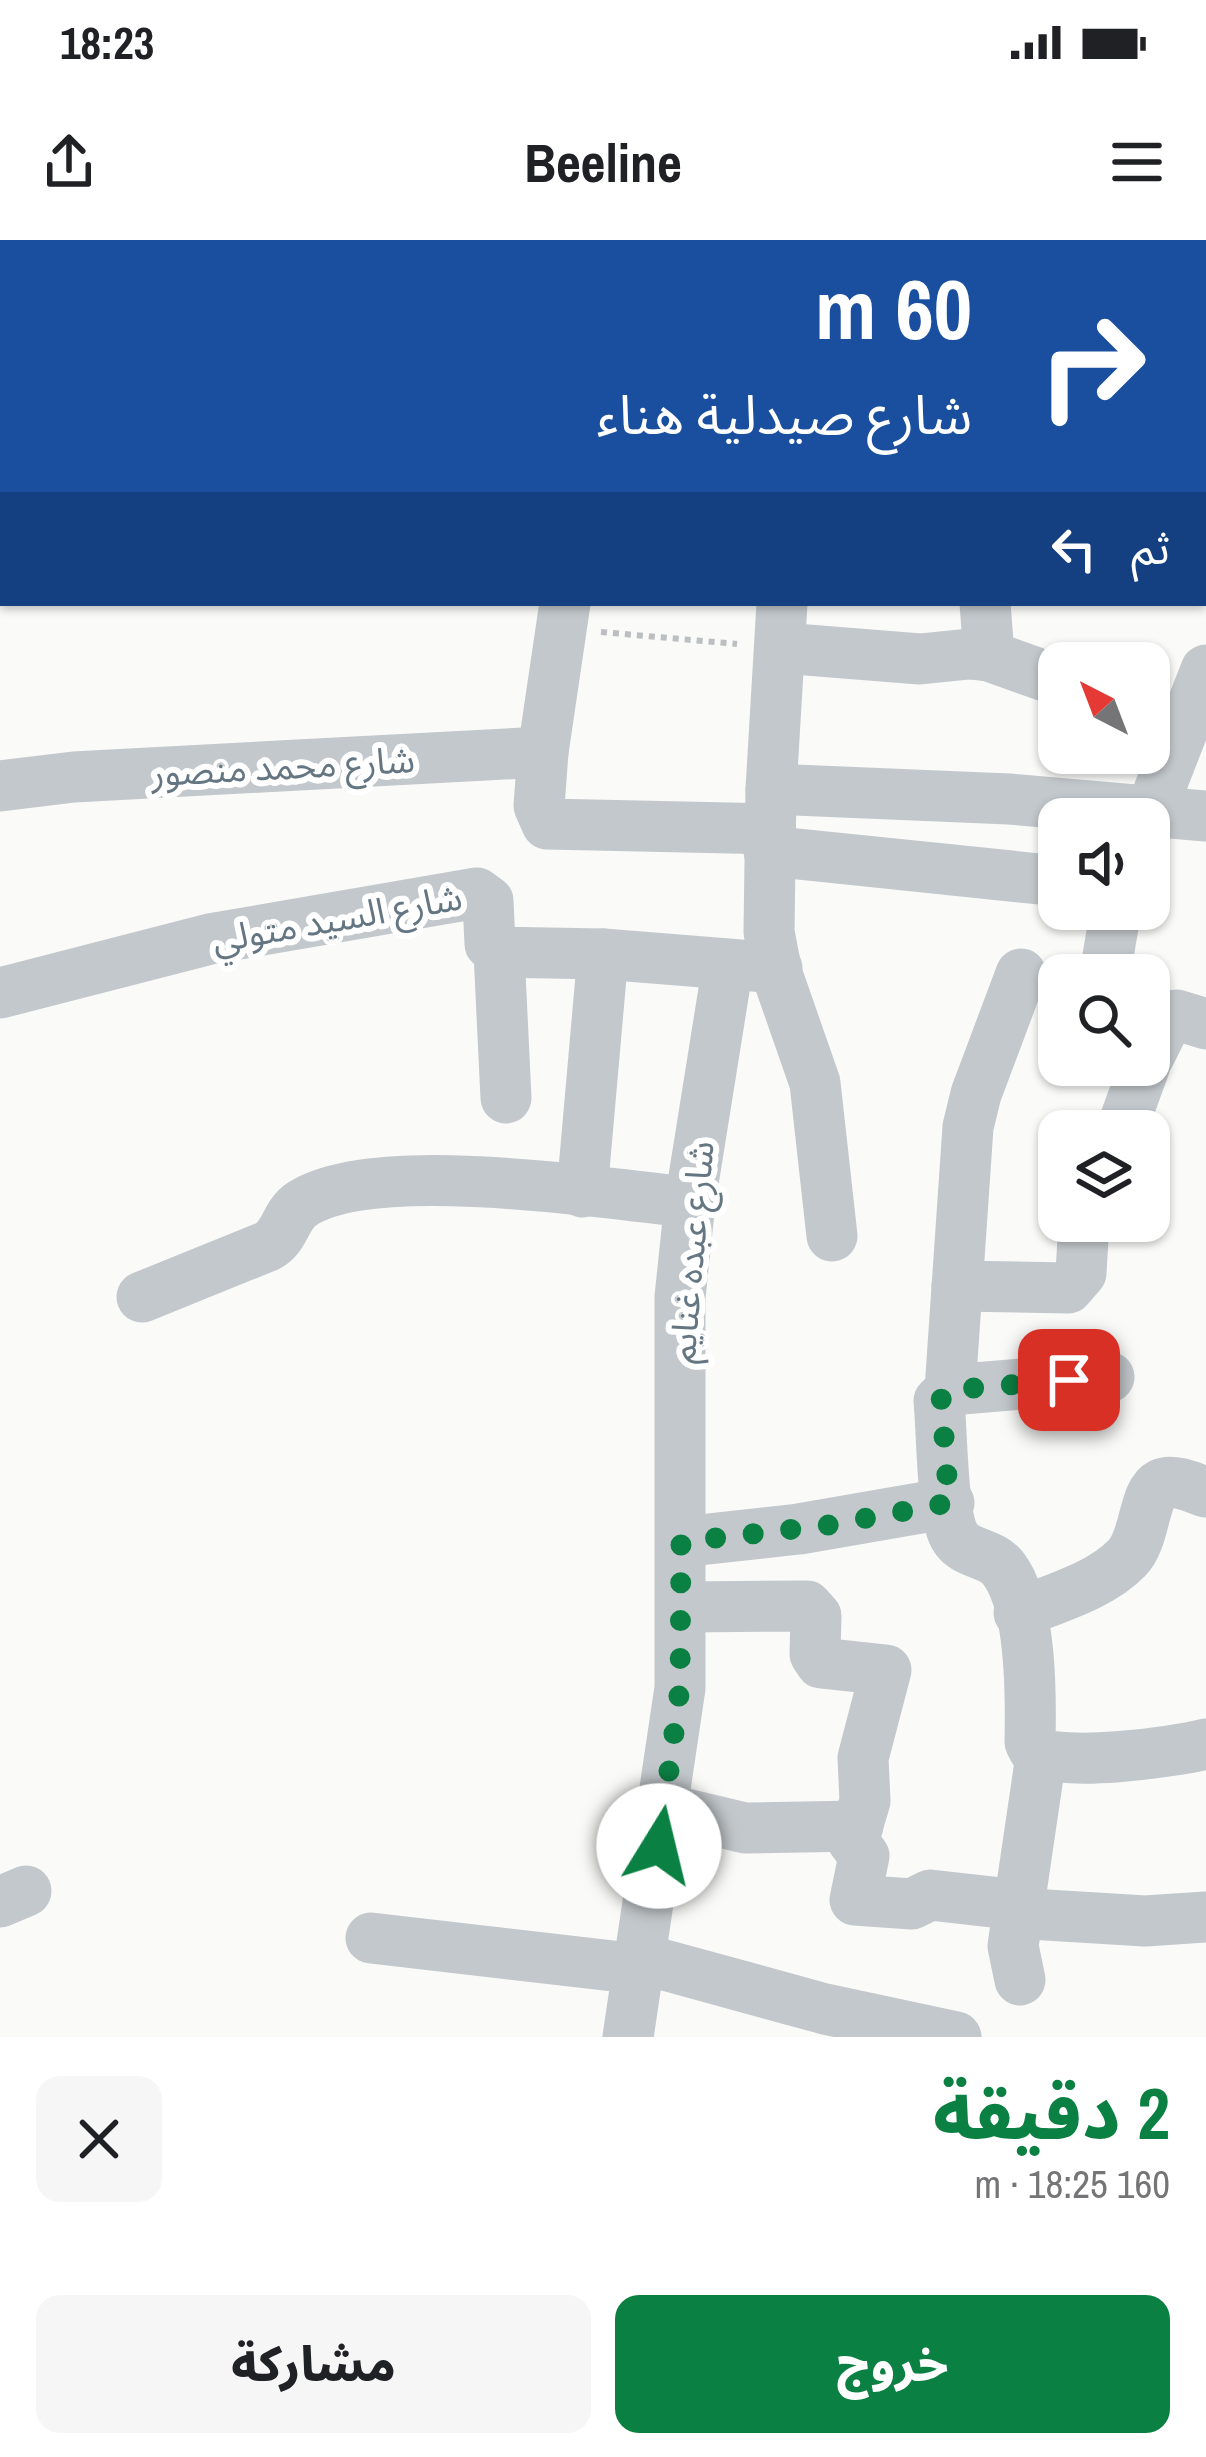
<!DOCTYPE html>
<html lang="ar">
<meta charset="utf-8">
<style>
:root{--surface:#fff;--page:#f6f6f6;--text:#202124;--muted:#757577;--accent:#0b8043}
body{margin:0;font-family:"Archivo Narrow","Noto Sans Arabic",sans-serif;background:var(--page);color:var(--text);direction:rtl;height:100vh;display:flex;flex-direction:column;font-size:45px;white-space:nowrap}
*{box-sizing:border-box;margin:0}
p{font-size:39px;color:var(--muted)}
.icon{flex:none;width:66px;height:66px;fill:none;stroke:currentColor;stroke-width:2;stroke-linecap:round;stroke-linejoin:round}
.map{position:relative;height:1797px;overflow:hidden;direction:ltr}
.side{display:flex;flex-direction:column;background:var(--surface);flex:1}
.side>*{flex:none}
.top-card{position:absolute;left:0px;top:0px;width:1206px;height:366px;box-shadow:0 3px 9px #0004;direction:rtl;background:#1a4fa0;color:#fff;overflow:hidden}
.needle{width:78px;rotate:318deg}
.fabs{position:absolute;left:1038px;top:402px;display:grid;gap:24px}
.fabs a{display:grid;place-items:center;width:132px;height:132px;border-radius:24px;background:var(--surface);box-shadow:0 3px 9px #0004;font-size:60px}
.pin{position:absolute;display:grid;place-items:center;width:102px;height:102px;color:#fff;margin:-51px;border-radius:24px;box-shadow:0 6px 18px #0006}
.me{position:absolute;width:132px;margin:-66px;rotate:9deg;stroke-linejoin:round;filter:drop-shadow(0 0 9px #0008)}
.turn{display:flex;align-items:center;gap:42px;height:252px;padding:0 36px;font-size:54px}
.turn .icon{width:156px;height:156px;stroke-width:2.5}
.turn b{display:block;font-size:84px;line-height:102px}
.then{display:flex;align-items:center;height:114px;padding:0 36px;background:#0003;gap:24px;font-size:45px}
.round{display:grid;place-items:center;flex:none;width:126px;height:126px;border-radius:24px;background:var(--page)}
.overview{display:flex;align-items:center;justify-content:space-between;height:204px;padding:0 36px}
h1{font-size:72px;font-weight:800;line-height:90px;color:var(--accent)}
.cta{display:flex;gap:24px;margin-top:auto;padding:24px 36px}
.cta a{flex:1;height:138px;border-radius:24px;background:var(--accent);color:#fff;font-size:48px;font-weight:800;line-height:138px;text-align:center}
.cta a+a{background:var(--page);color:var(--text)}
.status{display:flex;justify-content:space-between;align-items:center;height:84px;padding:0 60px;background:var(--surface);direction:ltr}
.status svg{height:33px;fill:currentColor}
header{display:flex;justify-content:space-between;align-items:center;height:156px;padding:0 36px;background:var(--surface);font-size:54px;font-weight:800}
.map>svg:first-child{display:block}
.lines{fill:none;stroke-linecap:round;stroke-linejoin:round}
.path{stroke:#bbbfc2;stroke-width:6;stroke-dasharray:6 6;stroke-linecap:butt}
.minor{stroke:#c3c8cc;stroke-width:51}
.route{stroke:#0b8043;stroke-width:21;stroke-dasharray:0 37.8}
.labels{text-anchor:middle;stroke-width:12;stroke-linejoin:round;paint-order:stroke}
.street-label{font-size:36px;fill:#657683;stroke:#fff}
</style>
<div class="status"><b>18:23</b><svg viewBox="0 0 49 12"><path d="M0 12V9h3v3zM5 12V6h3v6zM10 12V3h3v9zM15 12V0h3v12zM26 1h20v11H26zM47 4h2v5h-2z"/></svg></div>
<header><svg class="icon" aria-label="menu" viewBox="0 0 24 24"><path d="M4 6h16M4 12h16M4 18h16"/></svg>Beeline<svg class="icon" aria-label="share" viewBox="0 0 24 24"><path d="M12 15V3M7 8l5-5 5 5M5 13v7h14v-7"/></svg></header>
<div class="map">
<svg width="1206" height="1797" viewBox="0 0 1206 1797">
<rect width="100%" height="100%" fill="#fafaf8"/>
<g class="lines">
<!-- path -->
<path class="path" d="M601 392 737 404"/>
<!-- minor -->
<g class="minor">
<path d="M557 0 558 3"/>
<path d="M775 0 777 3"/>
<path d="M946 0 947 3"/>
<path d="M1069 0 1070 3"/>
<path d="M1016 3 1022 0"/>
<path d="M1203 251 1206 249"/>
<path d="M565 363 543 512 539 566 547 584 770 589"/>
<path d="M782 363 771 549 769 692 777 734 815 843 832 996"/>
<path d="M985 363 989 416"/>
<path d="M782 408 920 419 969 414 989 416 1059 441"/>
<path d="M0 546 74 537 543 512"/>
<path d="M771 549 1009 559 1206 576"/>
<path d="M1148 579 1206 430"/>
<path d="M769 611 1059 641"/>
<path d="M499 712 506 858"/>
<path d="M1106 728 1116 669"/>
<path d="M0 753 210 699 477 653 488 661 490 704 499 712 603 714 777 728"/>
<path d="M1149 816 1169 776 1177 775 1206 784"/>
<path d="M1121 891 1145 825"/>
<path d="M582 952 603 714"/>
<path d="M957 1046 1068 1048 1081 1033 1084 981"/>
<path d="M142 1057 268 1006C286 996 285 975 302 964 376 917 601 954 690 962"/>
<path d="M950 1150 939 1161C942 1192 942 1265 952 1291 961 1316 989 1310 1003 1328 1032 1365 1031 1457 1030 1502L1034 1510C1061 1528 1173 1512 1206 1504"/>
<path d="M950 1150 968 887 976 854 1021 734"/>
<path d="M950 1150 1109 1137"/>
<path d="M681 1302 799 1289 949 1263"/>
<path d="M683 1367 807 1366 816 1376 815 1414 821 1423 886 1430 863 1518 865 1561 853 1601 864 1616 855 1660 912 1664 930 1655 1018 1665 1030 1674 1145 1681 1206 1677"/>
<path d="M1019 1373C1055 1358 1100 1346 1127 1318 1146 1299 1143 1253 1161 1244 1173 1238 1194 1248 1206 1252"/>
<path d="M665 1569 745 1588 858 1586"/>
<path d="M0 1662 26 1651"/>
<path d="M371 1698 639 1729"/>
<path d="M639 1718 825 1769 956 1797"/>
<path d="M1020 1740 1013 1706 1041 1516"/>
<path d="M628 1797 680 1448V1057L690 962 728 725"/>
</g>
</g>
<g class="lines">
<!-- route -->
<path class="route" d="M659 1606 680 1448 681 1302 829 1285 949 1263 941 1156 950 1150 1069 1140"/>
</g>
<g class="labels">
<!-- street labels -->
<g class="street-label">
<text transform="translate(283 526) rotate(-3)" y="13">شارع محمد منصور</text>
<text transform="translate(337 678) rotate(-10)" y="13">شارع السيد متولي</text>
<text transform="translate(691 1012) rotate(-85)" y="13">شارع عبده غنايم</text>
</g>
</g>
</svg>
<div class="fabs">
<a><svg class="needle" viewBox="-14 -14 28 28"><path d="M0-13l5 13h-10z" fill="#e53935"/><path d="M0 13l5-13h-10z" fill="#757577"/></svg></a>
<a><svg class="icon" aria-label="sound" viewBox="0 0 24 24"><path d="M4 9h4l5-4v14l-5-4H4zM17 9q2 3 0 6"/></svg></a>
<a><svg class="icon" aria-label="search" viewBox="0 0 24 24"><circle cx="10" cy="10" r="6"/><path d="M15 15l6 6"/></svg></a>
<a><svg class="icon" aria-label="layers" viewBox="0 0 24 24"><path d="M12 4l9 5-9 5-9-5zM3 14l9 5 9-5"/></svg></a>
</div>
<div class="pin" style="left:1069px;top:1140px;background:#d93025"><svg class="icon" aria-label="arrive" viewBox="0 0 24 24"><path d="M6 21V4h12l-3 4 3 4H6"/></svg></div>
<svg class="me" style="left:659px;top:1606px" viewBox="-20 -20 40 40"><circle r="19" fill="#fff"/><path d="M0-13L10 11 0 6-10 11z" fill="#0b8043"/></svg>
<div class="top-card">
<div class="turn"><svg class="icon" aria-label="right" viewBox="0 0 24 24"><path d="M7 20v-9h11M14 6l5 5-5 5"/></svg><div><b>60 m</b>شارع صيدلية هناء</div></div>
<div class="then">ثم<svg class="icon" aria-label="left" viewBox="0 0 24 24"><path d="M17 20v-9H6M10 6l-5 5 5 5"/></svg></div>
</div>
</div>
<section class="side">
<div class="overview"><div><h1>2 دقيقة</h1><p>160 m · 18:25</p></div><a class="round"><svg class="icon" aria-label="close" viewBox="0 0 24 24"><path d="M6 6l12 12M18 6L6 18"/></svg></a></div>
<div class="cta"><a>خروج</a><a>مشاركة</a></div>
</section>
